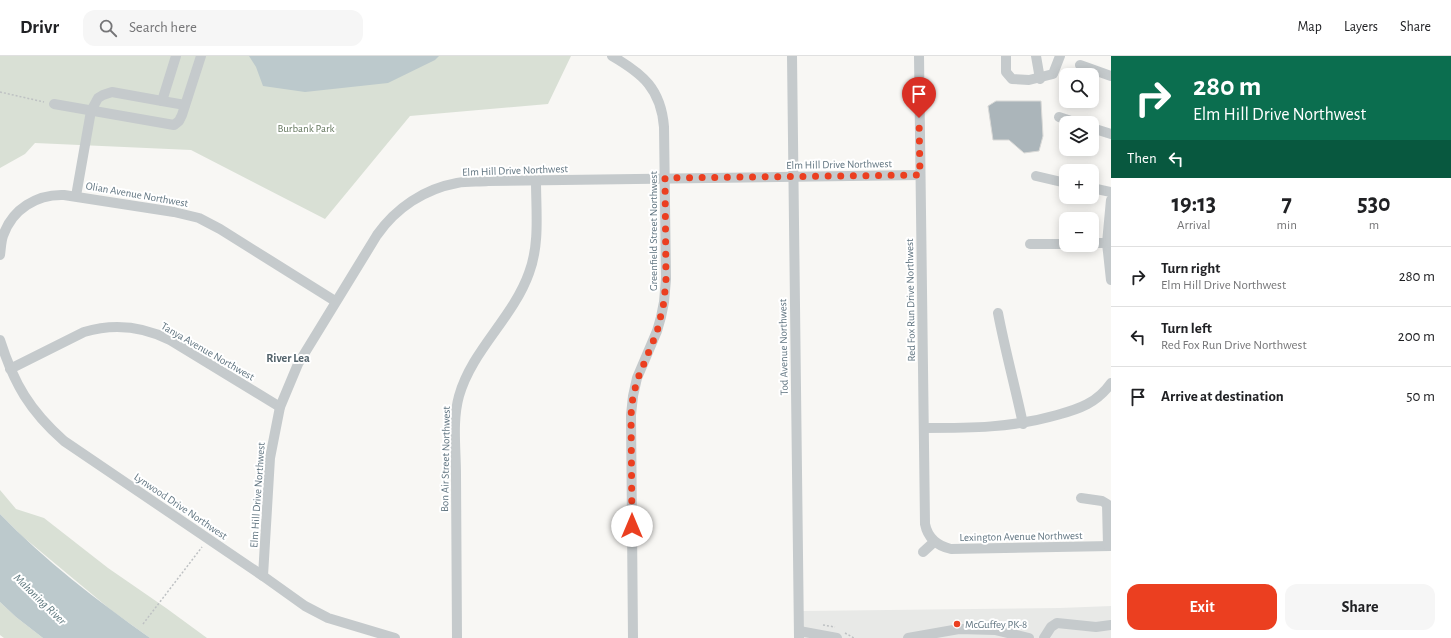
<!DOCTYPE html>
<meta charset="utf-8">
<style>
:root{--surface:#fff;--page:#f6f6f6;--text:#202124;--muted:#757577;--line:#e0e0e0;--accent:#eb3f20}
body{margin:0;font-family:"Alegreya Sans",sans-serif;background:var(--page);color:var(--text);height:100vh;display:flex;flex-direction:column;font-size:15px;white-space:nowrap}
*{box-sizing:border-box;margin:0}
p{font-size:13px;color:var(--muted)}
.icon{flex:none;width:22px;height:22px;fill:none;stroke:currentColor;stroke-width:2;stroke-linecap:round;stroke-linejoin:round}
.map{position:relative;flex:1;overflow:hidden}
.panel{display:flex;flex-direction:column;background:var(--surface);width:340px}
.panel>*{flex:none}
.top-card{background:#0b6e4f;color:#fff;overflow:hidden}
.fabs{position:absolute;left:1059px;top:12px;display:grid;gap:8px}
.fabs a{display:grid;place-items:center;width:40px;height:40px;border-radius:8px;background:var(--surface);box-shadow:0 2px 10px #0003;font-size:20px}
.pin{position:absolute;display:grid;place-items:center;width:34px;height:34px;color:#fff;margin:-41px -17px;border-radius:50% 50% 50% 0;rotate:-45deg;box-shadow:0 0 4px #0007}
.pin .icon{rotate:45deg}
.me{position:absolute;width:44px;margin:-22px;rotate:0deg;stroke-linejoin:round;filter:drop-shadow(0 0 3px #0008)}
.turn{display:flex;align-items:center;gap:14px;height:84px;padding:0 16px;font-size:18px}
.turn .icon{width:52px;height:52px;stroke-width:2.5}
.turn b{display:block;font-size:28px;line-height:34px}
.then{display:flex;align-items:center;height:38px;padding:0 16px;background:#0003;gap:8px;font-size:15px}
.eta{display:flex;justify-content:space-evenly;align-items:center;height:68px;text-align:center}
.eta b{font-size:24px;font-weight:600;line-height:28px}
.primary-button{display:flex;gap:8px;margin-top:auto;padding:8px 16px}
.primary-button a{flex:1;height:46px;border-radius:12px;background:var(--accent);color:#fff;font-size:16px;font-weight:600;line-height:46px;text-align:center}
.primary-button a+a{background:var(--page);color:var(--text)}
ul{padding:0;list-style:none}
li{display:flex;align-items:center;gap:12px;height:60px;padding:0 16px;border-top:1px solid var(--line)}
li div{flex:1}
li b{display:block;font-size:15px}
li em{font-style:normal}
header{display:flex;align-items:center;gap:24px;box-sizing:border-box;height:56px;padding:0 20px;background:var(--surface);border-bottom:1px solid var(--line)}
header strong{font-size:19px}
nav{display:flex;gap:22px;margin-inline-start:auto;font-size:14px}
.search{width:280px;height:36px;background:var(--page);display:flex;align-items:center;gap:10px;box-sizing:border-box;padding:0 14px;border-radius:12px;color:var(--muted);font-size:15px}
main{display:flex;flex:1;min-height:0}
.map>svg:first-child{display:block}
.built{fill:#e8e9e7}
.green{fill:#d9e0d5}
.water{fill:#bcc9cc}
.building{fill:#abb5ba;stroke:#d9d9d7}
.lines{fill:none;stroke-linecap:round;stroke-linejoin:round}
.path{stroke:#bec1c3;stroke-width:1.5;stroke-dasharray:2 2;stroke-linecap:butt}
.minor{stroke:#c5cacc;stroke-width:10}
.route{stroke:#eb3f20;stroke-width:7;stroke-dasharray:0 12.6}
.poi-dot{fill:#eb3f20;stroke:#fff;stroke-width:1.5}
.labels{text-anchor:middle;stroke-width:4;stroke-linejoin:round;paint-order:stroke}
.park-label{font-size:11px;fill:#667960;stroke:#fff}
.street-label{font-size:11px;fill:#617581;stroke:#fff}
.poi-label{font-size:11px;fill:#617581;stroke:#fff;text-anchor:start}
.neighbourhood-label{font-size:12px;font-weight:bold;fill:#53636b;stroke:#fff}
.water-label{font-size:12px;font-style:italic;fill:#5c767c;stroke:#fff}
</style>
<header>
<strong>Drivr</strong>
<div class="search"><svg class="icon" aria-label="search" viewBox="0 0 24 24"><circle cx="10" cy="10" r="6"/><path d="M15 15l6 6"/></svg>Search here</div>
<nav><a>Map</a><a>Layers</a><a>Share</a></nav>
</header>
<main>
<div class="map">
<svg width="1111" height="582" viewBox="0 0 1111 582">
<rect width="100%" height="100%" fill="#f8f7f4"/>
<!-- built -->
<path class="built" d="M1111 550V582H803L802 555 1060 552Z"/>
<!-- green -->
<g class="green">
<path d="M0 0H571L548 48 410 60 325 163 191 94 35 87 25 98 0 112Z"/>
<path d="M0 434 16 453 44 462 108 512 166 552 207 582H150L111 554 22 480 0 458Z"/>
<path d="M0 546 16 561 43 582H4L0 579Z"/>
</g>
<!-- water -->
<g class="water">
<path d="M249 0H439L435 4 388 27 305 36 263 30 256 11Z"/>
<path d="M0 458C44 504 98 545 150 582H43L16 561 0 546Z"/>
</g>
<!-- building -->
<path class="building" d="M996 45H1041L1043 80 1039 95 1024 97 1009 84H993L988 50Z"/>
<g class="lines">
<!-- path -->
<g class="path">
<path d="M0 36 44 46"/>
<path d="M143 568 202 491"/>
<path d="M823 569 835 571"/>
<path d="M845 577 854 582"/>
</g>
<!-- minor -->
<g class="minor">
<path d="M612 0C643 18 661 33 664 71L666 223 664 246 661 261 657 275 637 322 633 340 631 359 633 582"/>
<path d="M792 0 799 582"/>
<path d="M919 0 925 468C928 483 938 490 951 493L1111 490"/>
<path d="M1006 0V16L1012 23 1029 24 1053 18 1060 0"/>
<path d="M1036 0 1040 23"/>
<path d="M1080 9 1111 20"/>
<path d="M162 45 185 49"/>
<path d="M54 48 174 69 179 65 182 59 201 0"/>
<path d="M1059 61 1077 67"/>
<path d="M1092 72 1111 78"/>
<path d="M1036 120 1066 127"/>
<path d="M1092 132 1111 136"/>
<path d="M76 140 91 55 98 42 103 39 112 36 162 45 176 0"/>
<path d="M1111 144 1107 187 1111 224"/>
<path d="M1092 187H1107"/>
<path d="M1030 188H1066"/>
<path d="M0 199C1 192 1 186 3 180 12 153 37 138 64 139L174 156 199 162 220 173 335 245"/>
<path d="M998 257C1005 294 1015 330 1023 368"/>
<path d="M0 284C14 328 30 355 64 385L263 520 305 550 328 562 395 582"/>
<path d="M10 313 84 276C114 267 142 270 170 284L280 351"/>
<path d="M924 372C970 372 1012 372 1057 359 1079 353 1097 347 1111 327"/>
<path d="M1081 442 1102 445 1107 448 1108 490"/>
<path d="M923 496 934 486"/>
<path d="M263 520 270 402 280 351 298 308 377 179C396 152 424 133 457 127 467 125 478 126 488 125L920 119"/>
<path d="M799 575 837 582"/>
<path d="M457 582C457 528 456 473 456 419 456 393 452 365 459 340 472 294 513 262 529 217 540 188 536 155 536 125"/>
<path d="M908 582 959 573 995 574 1029 582"/>
<path d="M1044 582 1051 571 1057 567 1096 571 1111 569"/>
</g>
</g>
<g class="lines">
<!-- route -->
<path class="route" d="M632 470 631 359 633 340 638 322 657 276 664 246 666 223 665 122 920 119 919 62"/>
</g>
<!-- markers -->
<circle class="poi-dot" cx="957" cy="568" r="4"/>
<g class="labels">
<!-- park labels -->
<g class="park-label">
<text x="306" y="76">Burbank Park</text>
</g>
<!-- street labels -->
<g class="street-label">
<text transform="translate(839 108) rotate(-1)" y="4">Elm Hill Drive Northwest</text>
<text transform="translate(515 114) rotate(-2)" y="4">Elm Hill Drive Northwest</text>
<text transform="translate(137 138) rotate(10)" y="4">Olian Avenue Northwest</text>
<text transform="translate(653 175) rotate(-90)" y="4">Greenfield Street Northwest</text>
<text transform="translate(910 244) rotate(-91)" y="4">Red Fox Run Drive Northwest</text>
<text transform="translate(783 291) rotate(-91)" y="4">Tod Avenue Northwest</text>
<text transform="translate(208 295) rotate(30)" y="4">Tanya Avenue Northwest</text>
<text transform="translate(445 403) rotate(-89)" y="4">Bon Air Street Northwest</text>
<text transform="translate(257 439) rotate(-86)" y="4">Elm Hill Drive Northwest</text>
<text transform="translate(181 450) rotate(34)" y="4">Lynwood Drive Northwest</text>
<text transform="translate(1021 480) rotate(-1)" y="4">Lexington Avenue Northwest</text>
</g>
<!-- poi labels -->
<g class="poi-label">
<text x="965" y="572">McGuffey PK-8</text>
</g>
<!-- neighbourhood labels -->
<g class="neighbourhood-label">
<text x="288" y="306">River Lea</text>
</g>
<!-- water labels -->
<g class="water-label">
<text transform="translate(40 543) rotate(44)" y="4">Mahoning River</text>
</g>
</g>
</svg>
<div class="fabs">
<a><svg class="icon" aria-label="search" viewBox="0 0 24 24"><circle cx="10" cy="10" r="6"/><path d="M15 15l6 6"/></svg></a>
<a><svg class="icon" aria-label="layers" viewBox="0 0 24 24"><path d="M12 4l9 5-9 5-9-5zM3 14l9 5 9-5"/></svg></a>
<a>+</a>
<a>−</a>
</div>
<div class="pin" style="left:919px;top:62px;background:#d93025"><svg class="icon" aria-label="arrive" viewBox="0 0 24 24"><path d="M6 21V4h12l-3 4 3 4H6"/></svg></div>
<svg class="me" style="left:632px;top:470px" viewBox="-20 -20 40 40"><circle r="19" fill="#fff"/><path d="M0-13L10 11 0 6-10 11z" fill="#eb3f20"/></svg>
</div>
<section class="panel">
<div class="top-card">
<div class="turn"><svg class="icon" aria-label="right" viewBox="0 0 24 24"><path d="M7 20v-9h11M14 6l5 5-5 5"/></svg><div><b>280 m</b>Elm Hill Drive Northwest</div></div>
<div class="then">Then<svg class="icon" aria-label="left" viewBox="0 0 24 24"><path d="M17 20v-9H6M10 6l-5 5 5 5"/></svg></div>
</div>
<div class="eta">
<div><b>19:13</b><p>Arrival</p></div>
<div><b>7</b><p>min</p></div>
<div><b>530</b><p>m</p></div>
</div>
<ul>
<li><svg class="icon" aria-label="right" viewBox="0 0 24 24"><path d="M7 20v-9h11M14 6l5 5-5 5"/></svg><div><b>Turn right</b><p>Elm Hill Drive Northwest</p></div><em>280 m</em></li>
<li><svg class="icon" aria-label="left" viewBox="0 0 24 24"><path d="M17 20v-9H6M10 6l-5 5 5 5"/></svg><div><b>Turn left</b><p>Red Fox Run Drive Northwest</p></div><em>200 m</em></li>
<li><svg class="icon" aria-label="arrive" viewBox="0 0 24 24"><path d="M6 21V4h12l-3 4 3 4H6"/></svg><div><b>Arrive at destination</b></div><em>50 m</em></li>
</ul>
<div class="primary-button"><a>Exit</a><a>Share</a></div>
</section>
</main>
